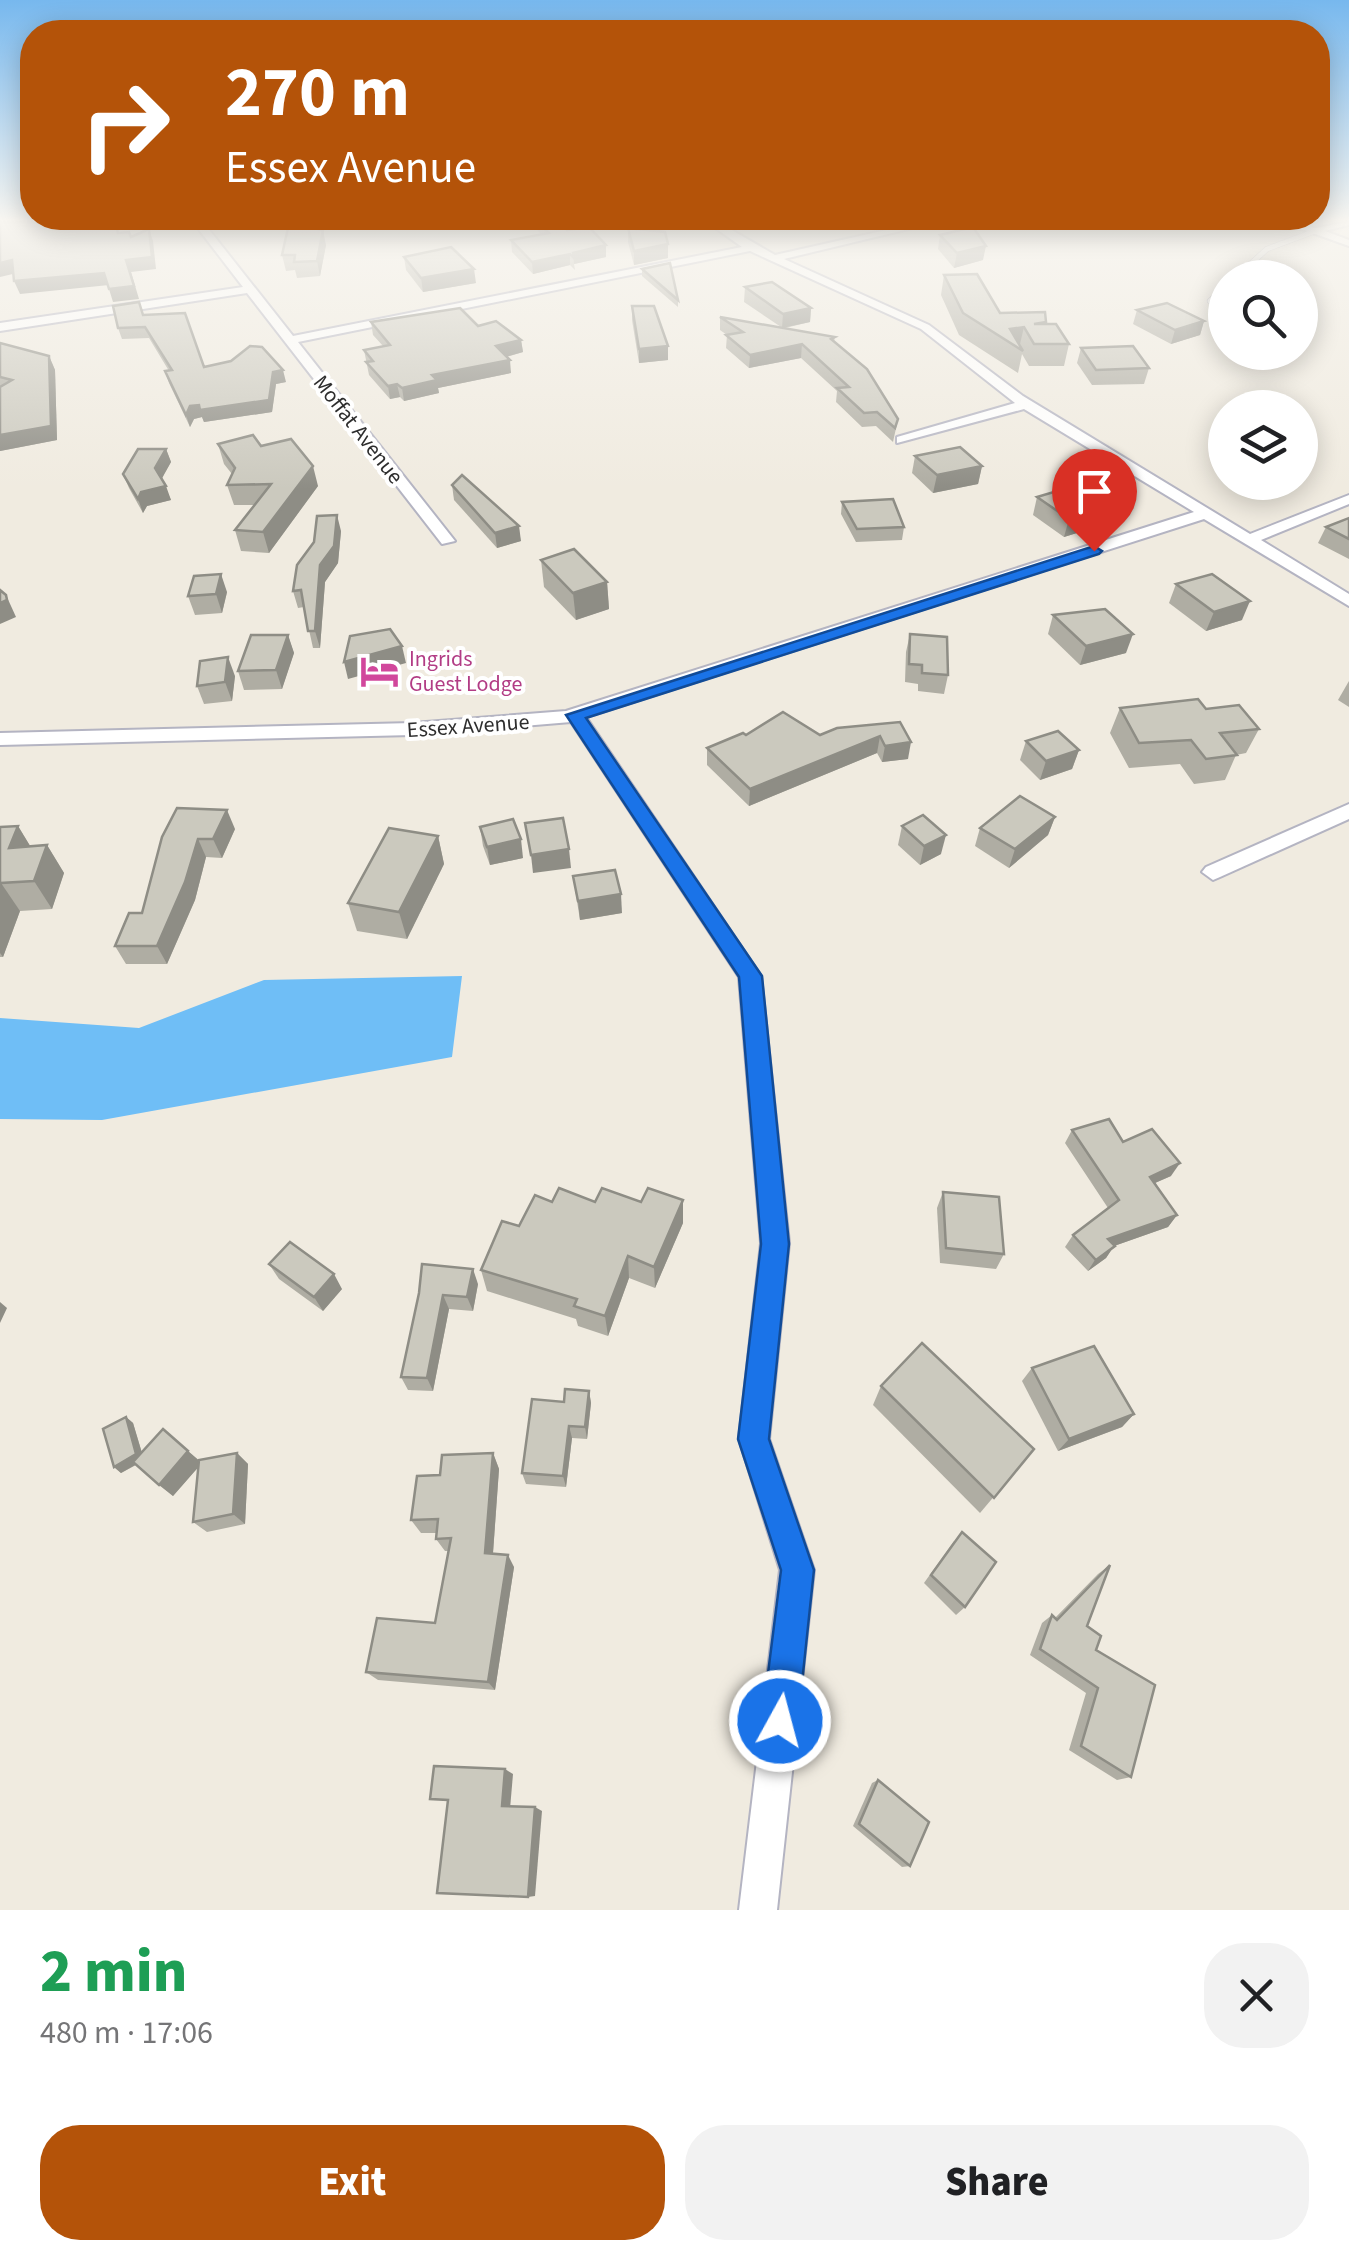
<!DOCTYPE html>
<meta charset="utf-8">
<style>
:root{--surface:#fff;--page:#f2f2f2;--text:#202124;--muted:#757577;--accent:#b45309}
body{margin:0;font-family:"Source Sans 3",sans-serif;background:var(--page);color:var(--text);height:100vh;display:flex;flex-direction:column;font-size:38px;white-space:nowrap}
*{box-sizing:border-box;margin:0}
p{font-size:32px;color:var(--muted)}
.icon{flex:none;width:55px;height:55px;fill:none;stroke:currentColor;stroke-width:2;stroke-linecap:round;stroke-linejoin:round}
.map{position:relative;height:1910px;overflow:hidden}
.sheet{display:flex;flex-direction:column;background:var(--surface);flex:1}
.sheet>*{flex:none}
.banner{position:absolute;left:20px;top:20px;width:1310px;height:210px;border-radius:40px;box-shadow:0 5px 25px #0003;background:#b45309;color:#fff;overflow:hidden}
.buttons{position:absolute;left:1208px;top:260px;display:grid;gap:20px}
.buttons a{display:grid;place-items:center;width:110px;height:110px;border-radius:50%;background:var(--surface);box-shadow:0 5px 25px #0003;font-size:50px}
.pin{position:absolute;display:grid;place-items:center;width:85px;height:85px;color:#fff;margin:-102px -42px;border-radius:50% 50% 50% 0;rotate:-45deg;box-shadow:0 0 10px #0007}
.pin .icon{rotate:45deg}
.me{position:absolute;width:110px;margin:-55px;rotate:7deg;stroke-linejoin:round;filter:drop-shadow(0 0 8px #0008)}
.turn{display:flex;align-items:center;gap:35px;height:210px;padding:0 40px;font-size:45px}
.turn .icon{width:130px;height:130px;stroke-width:2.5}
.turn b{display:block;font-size:70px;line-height:85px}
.round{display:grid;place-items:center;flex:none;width:105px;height:105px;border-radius:40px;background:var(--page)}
.summary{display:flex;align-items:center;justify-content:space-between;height:170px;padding:0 40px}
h1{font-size:60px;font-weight:800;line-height:75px;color:#1e9e55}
.button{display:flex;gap:20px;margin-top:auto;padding:20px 40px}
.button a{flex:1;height:115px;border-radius:40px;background:var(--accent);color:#fff;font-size:40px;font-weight:800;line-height:115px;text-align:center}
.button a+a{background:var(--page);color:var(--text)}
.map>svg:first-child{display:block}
.water{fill:#6fbef6}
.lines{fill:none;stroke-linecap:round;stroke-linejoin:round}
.lane-casing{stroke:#b4b4c2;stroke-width:6}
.street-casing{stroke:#b4b4c2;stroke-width:4}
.lane{stroke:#fff;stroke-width:5}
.street{fill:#fff;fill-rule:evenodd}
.wall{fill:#afada3}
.shaded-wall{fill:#8e8d85}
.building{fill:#cbc9be;stroke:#8e8d85;stroke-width:2.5}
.route{fill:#1a73e8;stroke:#114b97;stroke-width:2.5}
.labels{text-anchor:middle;stroke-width:8;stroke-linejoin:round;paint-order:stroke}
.far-street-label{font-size:22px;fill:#2e2e2e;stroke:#fff}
.far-hotel-label{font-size:22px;fill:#b23c85;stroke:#fff;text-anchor:start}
</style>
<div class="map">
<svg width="1349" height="1910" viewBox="0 0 1349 1910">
<rect width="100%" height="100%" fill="#f0ebe0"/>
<!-- water -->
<path class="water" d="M462 976 452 1057 102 1120 0 1119V1018L139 1028 264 980Z"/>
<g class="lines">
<defs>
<g id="lane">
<path d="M1235 278 1267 249 1315 231"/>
<path d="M1210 301 1225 287"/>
</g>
<g id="street">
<path d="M193 222H203L293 336 742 247 707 222H718L775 255 922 222H938L784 259 929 325 1023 396 1250 534 1349 495V504L1261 540 1349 594V606L1204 519 586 717 761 976 789 1243 769 1439 814 1570 777 1910H739L780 1570 739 1439 761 1243 739 977 571 722 413 735 0 745V733L413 723 566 711 1194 512 1024 409 897 443V437L1015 403 921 329 750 251 298 342 455 541 442 544 247 293 0 331V323L243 287Z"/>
<path d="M1282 222H1295L1315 228 1349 222V225L1325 231 1349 240V246Z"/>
<path d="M1349 804V819L1220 877 1213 880 1202 872 1206 867Z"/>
</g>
</defs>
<!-- lane casing -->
<use href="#lane" class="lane-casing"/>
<!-- street casing -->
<use href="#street" class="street-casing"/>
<!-- lane -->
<use href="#lane" class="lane"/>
<!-- street -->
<use href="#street" class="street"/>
</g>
<!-- wall -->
<g class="wall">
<path d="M529 222H566L567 230 606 257 574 264 575 270 570 265 533 274 512 252 511 240 541 234Z"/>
<path d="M781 222H851L850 226 791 230Z"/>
<path d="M628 228 668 258 634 265 628 242Z"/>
<path d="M940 235 983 260 954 268 938 249Z"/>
<path d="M326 245 320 276 297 278 295 270 286 271 282 255Z"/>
<path d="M404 257 476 283 423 292 406 270Z"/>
<path d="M642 269 678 300V307L642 276Z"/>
<path d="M944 275 1000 313 1046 324 1069 344 1064 366H1029L1022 354 1018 373 959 335 941 295Z"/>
<path d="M745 287 811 308 810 322 785 328 835 337 834 342 898 419 893 442 876 426 862 427 836 402 837 391 801 358 749 368 726 348 727 335 720 330V317L781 327 744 302Z"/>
<path d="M632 306 668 360 639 363 632 320Z"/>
<path d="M1137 310 1204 321 1200 335 1171 344 1133 324Z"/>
<path d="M144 315 204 367 286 382 276 384 272 412 204 422 202 417 194 419 190 427 169 383 165 371H169L149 338 122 339 118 328Z"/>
<path d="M371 322 478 326 521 340 523 352 506 357 511 373 438 388 439 393 404 401 400 397 390 399 369 375 364 350 383 346 373 335Z"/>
<path d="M0 343 49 356 55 370 57 440 0 451Z"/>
<path d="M1081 348 1149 368 1144 384 1092 385 1077 363Z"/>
<path d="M218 444 261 446 318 486 269 553 241 551 235 530 255 505H234L227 485 232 474 224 464Z"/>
<path d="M166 449 171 462 161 479 171 500 147 506 143 513 129 488 123 474Z"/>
<path d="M915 456 982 466 978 484 933 493 912 473Z"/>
<path d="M452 485 521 541 497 548 454 500Z"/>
<path d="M1037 497 1093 528 1064 537 1033 515Z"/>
<path d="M842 502 904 527 902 540 856 542 841 514Z"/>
<path d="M1349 518V559L1318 543 1326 527Z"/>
<path d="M341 531 338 563 325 582 320 648H313L304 607 298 608 293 591Z"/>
<path d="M541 560 607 582 609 609 576 620 544 587Z"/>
<path d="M1176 584 1242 620 1206 631 1169 603Z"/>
<path d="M227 592 222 613 195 615 188 596Z"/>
<path d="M1053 615 1126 653 1080 665 1048 634Z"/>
<path d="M910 634 948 675 944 694 918 691V684L905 682 906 652Z"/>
<path d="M288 635 294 653 282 689 244 690 238 671Z"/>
<path d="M235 676 232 701 204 704 197 686Z"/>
<path d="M1349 681V707L1338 700Z"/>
<path d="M1120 708 1206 709 1259 729 1246 753 1236 755 1225 780 1194 784 1180 764 1129 768 1110 733Z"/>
<path d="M900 722 908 759 882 762 877 753 749 806 707 765V748L746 735H820Z"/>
<path d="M1026 741 1079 750 1072 769 1040 780 1020 760Z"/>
<path d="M1055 817 1048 835 1009 868 975 846 980 828Z"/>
<path d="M18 826 30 846 47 845 64 873 52 909 20 911 3 957H0V827Z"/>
<path d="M902 826 941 854 920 865 898 845Z"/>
<path d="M480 827 523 858 490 865 483 846Z"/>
<path d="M235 829 222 858 206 857 195 900 167 964H126L115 946 142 913 162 837Z"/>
<path d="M438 836 444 864 407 939 357 931 348 903Z"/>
<path d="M573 876 622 913 580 920Z"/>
<path d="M1072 1130 1123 1142 1171 1176 1155 1183 1177 1215 1168 1227 1114 1246 1106 1258 1088 1271 1065 1247 1073 1235 1108 1208 1065 1143Z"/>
<path d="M943 1192 1004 1254 996 1269 940 1263 937 1208Z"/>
<path d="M683 1200V1223L655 1288 629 1278 608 1336 578 1326 576 1319 487 1291 481 1270 519 1226 552 1202H641Z"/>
<path d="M269 1264 342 1289 323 1311 279 1279Z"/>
<path d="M478 1284 473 1311 449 1309 433 1391 408 1390 401 1377 419 1293Z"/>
<path d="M1032 1368 1134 1414 1122 1427 1058 1451 1022 1381Z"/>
<path d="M881 1386 1034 1449 980 1513 873 1405Z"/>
<path d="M589 1391 591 1403 587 1439 572 1438 566 1487 526 1484 522 1473 564 1402Z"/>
<path d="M126 1417 133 1423 142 1453 163 1429 199 1461 237 1453 248 1464 245 1524 207 1532 193 1522 199 1466 173 1496 136 1465 121 1473 114 1467Z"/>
<path d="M493 1453 499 1469 493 1554 514 1567 495 1690 378 1680 366 1672 435 1623 448 1551H445L436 1539V1533H421L411 1520 440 1475Z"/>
<path d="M954 1541 965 1607 956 1615 924 1583Z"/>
<path d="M1110 1565 1087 1626 1096 1650 1131 1777 1117 1780 1069 1750 1086 1693 1030 1655 1042 1623 1052 1615 1055 1618 1098 1574Z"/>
<path d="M878 1780 910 1866 902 1867 853 1826 872 1783Z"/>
</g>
<!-- shaded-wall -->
<g class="shaded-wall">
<path d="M792 222H851L850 226 791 230Z"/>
<path d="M149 229 153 241 156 269 131 272 139 299 113 302 109 289 126 260Z"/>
<path d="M323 230 326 245 320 276 317 261Z"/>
<path d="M668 244V258L634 265V251Z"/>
<path d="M606 245V257L574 264 573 253Z"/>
<path d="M986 246 983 260 954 268 957 253Z"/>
<path d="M570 254V265L533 274 532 262Z"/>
<path d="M12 260 17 273 0 277V263Z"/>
<path d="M474 269 476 283 423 292 421 278Z"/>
<path d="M104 273 109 285 20 294 14 281Z"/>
<path d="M811 308 810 322 782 328 783 314Z"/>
<path d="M1204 321 1200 335 1171 344 1175 330Z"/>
<path d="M1024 327 1019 348 1010 329Z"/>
<path d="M521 340 523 352 498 359 496 346Z"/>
<path d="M802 344 801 358 749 368 750 355Z"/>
<path d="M668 346V360L639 363V349Z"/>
<path d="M49 356 55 370 57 440 0 451V435Z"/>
<path d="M510 360 511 373 438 388 439 393 404 401 402 388 432 375Z"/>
<path d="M283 370 286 382 276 384 272 412 204 422 202 417 194 419 190 427 186 415 190 406 199 405 273 372Z"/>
<path d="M397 384 400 397 390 399 388 386Z"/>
<path d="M166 449 171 462 160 482 155 468Z"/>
<path d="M313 466 318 486 269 553 263 532Z"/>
<path d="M982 466 978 484 933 493 937 475Z"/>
<path d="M166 486 171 500 147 506 143 513 138 499 141 492Z"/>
<path d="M1099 510 1093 528 1064 537 1069 519Z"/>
<path d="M337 515 341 531 338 563 325 582 320 648 315 631 320 565Z"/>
<path d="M519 526 521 541 497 548 495 533Z"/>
<path d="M221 574 227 592 222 613 216 594Z"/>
<path d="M607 582 609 609 576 620 573 593Z"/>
<path d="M6 595 16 617 0 624V603Z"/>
<path d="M1250 601 1242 620 1206 631 1214 612Z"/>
<path d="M1133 634 1126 653 1080 665 1086 646Z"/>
<path d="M288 635 294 653 282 689 276 670Z"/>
<path d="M402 646 406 663 348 679 344 662Z"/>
<path d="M228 657 235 676 232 701 225 682Z"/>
<path d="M880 736 877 753 749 806 750 789Z"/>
<path d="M911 742 908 759 882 762 885 746Z"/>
<path d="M1079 750 1072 769 1040 780 1046 761Z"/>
<path d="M227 810 235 829 222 858 213 839Z"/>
<path d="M1055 817 1048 835 1009 868 1015 849Z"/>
<path d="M18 826 35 854 9 848Z"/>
<path d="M946 835 941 854 920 865 924 846Z"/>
<path d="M438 836 444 864 407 939 399 912Z"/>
<path d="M198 839 206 857 195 900 167 964 157 946Z"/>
<path d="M521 839 523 858 490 865 487 847Z"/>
<path d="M47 845 64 873 52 909 34 881Z"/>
<path d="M569 849 571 868 533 873 531 855Z"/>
<path d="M1 883 20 911 3 957 0 953V887Z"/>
<path d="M621 894 622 913 580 920 578 901Z"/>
<path d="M1180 1163 1171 1176 1141 1189 1150 1177Z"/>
<path d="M683 1200V1223L655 1288 654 1267Z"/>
<path d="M1177 1215 1168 1227 1114 1246 1106 1258 1088 1271 1108 1239Z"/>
<path d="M628 1256 629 1278 608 1336 605 1316Z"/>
<path d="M473 1269 478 1284 473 1311 467 1297Z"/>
<path d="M334 1274 342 1289 323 1311 314 1297Z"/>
<path d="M443 1295 449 1309 433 1391 427 1378Z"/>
<path d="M0 1302 7 1308 0 1323Z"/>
<path d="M589 1391 591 1403 587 1439 585 1427Z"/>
<path d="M1134 1414 1122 1427 1058 1451 1069 1439Z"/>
<path d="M126 1417 133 1423 144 1460 121 1473 114 1467Z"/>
<path d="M569 1426 572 1438 566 1487 563 1476Z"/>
<path d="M188 1451 202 1463 173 1496 159 1485Z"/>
<path d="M237 1453 248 1464 245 1524 233 1514Z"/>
<path d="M493 1453 499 1469 492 1566 485 1553Z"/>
<path d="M508 1555 514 1567 495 1690 488 1682Z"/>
<path d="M505 1769 513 1774 510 1809 502 1806Z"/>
<path d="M535 1807 542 1811 535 1896 528 1897Z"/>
</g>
<!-- building -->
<g class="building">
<path d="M0 222H115L118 233 129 232 131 237 149 229 152 257 126 260 134 286 109 289 104 273 14 281 12 260 0 263Z"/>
<path d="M538 222H566L567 230 589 227 606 245 573 253 574 258 570 254 532 262 511 240 549 233Z"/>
<path d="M289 223 323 230 317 261 294 262 295 255H282Z"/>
<path d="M973 227 986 246 957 253 940 235Z"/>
<path d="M628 228 665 232 668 244 634 251Z"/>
<path d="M451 247 474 269 421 278 404 257Z"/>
<path d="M670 263 678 300 642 269Z"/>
<path d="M977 274 1000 313 1045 312 1046 322 1034 324H1056L1069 344H1034L1024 327 1010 329 1023 351 963 313 944 275Z"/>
<path d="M772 282 811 308 783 314 745 287Z"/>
<path d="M139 302 143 315 185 313 204 367 231 361 250 346 262 347 283 370 273 372 269 400 200 410 199 405 190 406 186 415 165 371 172 370 145 327 118 328 113 306Z"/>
<path d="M1167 303 1204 321 1175 330 1137 310Z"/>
<path d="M632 306H654L668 346 639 349Z"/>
<path d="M460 308 478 326 496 321 521 340 496 346 510 360 432 375 437 380 402 388 397 384 388 386 366 362 373 361 364 350 390 345 371 322Z"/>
<path d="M720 317 835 337 831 339 867 369 898 419 895 428 877 412 864 413 837 388 849 387 802 344 750 355 726 335 743 332Z"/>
<path d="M0 343 49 356 51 426 0 435V387L12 380 0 377Z"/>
<path d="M1133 346 1149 368 1096 370 1081 348Z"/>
<path d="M253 435 261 446 291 439 313 466 263 532 235 530 271 484 227 485 235 468 218 444Z"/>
<path d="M960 447 982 466 937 475 915 456Z"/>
<path d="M138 449H166L155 468 166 486 141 492 138 499 123 474Z"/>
<path d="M462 475 519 526 495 533 452 485Z"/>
<path d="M1067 488 1099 510 1069 519 1037 497Z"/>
<path d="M893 499 904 527 857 529 842 502Z"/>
<path d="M337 515 334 546 320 565 315 631H308L301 590 293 591 297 565 314 542 317 516Z"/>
<path d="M1349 518V539L1326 527Z"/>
<path d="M574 549 607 582 573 593 541 560Z"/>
<path d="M221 574 216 594 188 596 194 576Z"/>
<path d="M1212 574 1250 601 1214 612 1176 584Z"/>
<path d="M0 590 6 595 7 600 0 603Z"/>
<path d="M1105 609 1133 634 1086 646 1053 615Z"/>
<path d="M390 629 402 646 344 662 350 636Z"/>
<path d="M910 634 947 637 948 675 922 673V665L909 664Z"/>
<path d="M251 635H288L276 670 238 671Z"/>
<path d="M228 657 225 682 197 686 200 661Z"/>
<path d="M1198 699 1206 709 1239 705 1259 729 1220 733 1237 755 1206 759 1191 740 1139 743 1120 708Z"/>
<path d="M783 712 820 735 837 728 900 722 911 742 885 746 880 736 750 789 707 748 743 733 746 735Z"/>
<path d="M1058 731 1079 750 1046 761 1026 741Z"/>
<path d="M1020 796 1055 817 1015 849 980 828Z"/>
<path d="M177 808 227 810 213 839H198L185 882 157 946H115L129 913H142L162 837Z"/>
<path d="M923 815 946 835 924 846 902 826Z"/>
<path d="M563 818 569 849 531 855 525 823Z"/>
<path d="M513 819 521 839 487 847 480 827Z"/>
<path d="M18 826 9 848 47 845 34 881 1 883 0 887V827Z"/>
<path d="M389 828 438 836 399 912 348 903Z"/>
<path d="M615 870 621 894 578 901 573 876Z"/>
<path d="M1109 1119 1123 1142 1152 1129 1180 1163 1150 1177 1177 1215 1108 1239 1115 1246 1096 1260 1073 1235 1119 1200 1072 1130Z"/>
<path d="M559 1188 595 1202 602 1188 641 1202 648 1188 683 1200 654 1267 628 1256 605 1316 574 1306 577 1299 481 1270 502 1221 519 1226 535 1195 552 1202Z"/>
<path d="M943 1192 999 1197 1004 1254 946 1248Z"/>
<path d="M290 1242 334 1274 314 1297 269 1264Z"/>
<path d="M422 1264 473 1269 467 1297 443 1295 427 1378 401 1377 419 1293Z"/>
<path d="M922 1343 1034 1449 994 1498 881 1386Z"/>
<path d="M1094 1346 1134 1414 1069 1439 1032 1368Z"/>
<path d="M565 1389 589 1391 585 1427 569 1426 563 1476 522 1473 532 1399 564 1402Z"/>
<path d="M126 1417 136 1454 114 1467 103 1429Z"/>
<path d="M163 1429 188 1451 159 1485 133 1462Z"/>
<path d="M237 1453 233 1514 193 1522 199 1460Z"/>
<path d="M493 1453 485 1553 508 1555 488 1682 366 1672 377 1618 435 1623 451 1538 436 1539 438 1519 411 1520 417 1476 440 1475 442 1455Z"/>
<path d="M962 1532 996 1562 965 1607 931 1575Z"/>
<path d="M1110 1565 1087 1626 1101 1636 1096 1650 1155 1685 1131 1777 1081 1746 1098 1688 1040 1649 1052 1615 1057 1620Z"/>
<path d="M434 1766 505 1769 502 1806 535 1807 528 1897 437 1893 448 1800 430 1799Z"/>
<path d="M878 1780 929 1822 910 1866 859 1824Z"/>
</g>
<!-- sky -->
<linearGradient id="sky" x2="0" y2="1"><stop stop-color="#77b8ee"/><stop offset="0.45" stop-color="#f8f6f1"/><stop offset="1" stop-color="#f8f6f1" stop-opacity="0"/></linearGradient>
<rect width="1349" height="489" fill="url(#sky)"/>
<!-- route -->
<path class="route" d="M1094 546 1102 551 1099 554 586 718 762 976 789 1244 769 1439 814 1570 798 1721 792 1734 780 1739 767 1734 762 1721 781 1570 738 1439 761 1244 739 977 566 715Z"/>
<!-- icons -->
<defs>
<symbol id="hotel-bare" viewBox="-9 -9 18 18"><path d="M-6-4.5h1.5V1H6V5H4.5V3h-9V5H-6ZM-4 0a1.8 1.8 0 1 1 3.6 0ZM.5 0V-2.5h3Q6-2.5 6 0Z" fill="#d1479c" stroke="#fff" stroke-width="2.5" paint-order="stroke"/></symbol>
</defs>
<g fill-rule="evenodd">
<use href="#hotel-bare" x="352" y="644" width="55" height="55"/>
</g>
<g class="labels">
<!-- far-street labels -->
<g class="far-street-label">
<text transform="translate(359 429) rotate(52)" y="8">Moffat Avenue</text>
<text transform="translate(468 725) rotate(-4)" y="8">Essex Avenue</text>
</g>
<!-- far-hotel labels -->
<g class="far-hotel-label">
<text x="409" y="666">Ingrids<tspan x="409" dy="25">Guest Lodge</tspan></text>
</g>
</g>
</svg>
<div class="buttons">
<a><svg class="icon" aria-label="search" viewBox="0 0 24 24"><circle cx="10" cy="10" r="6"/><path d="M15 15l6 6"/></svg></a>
<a><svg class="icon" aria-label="layers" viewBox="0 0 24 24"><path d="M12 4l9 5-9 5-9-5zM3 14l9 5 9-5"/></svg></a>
</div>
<div class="pin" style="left:1094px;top:551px;background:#d93025"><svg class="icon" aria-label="arrive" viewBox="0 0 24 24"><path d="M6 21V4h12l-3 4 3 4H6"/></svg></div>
<svg class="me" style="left:780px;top:1721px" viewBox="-20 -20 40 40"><circle r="17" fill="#1a73e8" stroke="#fff" stroke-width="3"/><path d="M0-11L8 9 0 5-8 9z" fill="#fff"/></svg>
<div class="banner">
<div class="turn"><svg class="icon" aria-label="right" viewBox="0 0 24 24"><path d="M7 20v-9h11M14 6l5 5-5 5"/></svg><div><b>270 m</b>Essex Avenue</div></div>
</div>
</div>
<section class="sheet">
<div class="summary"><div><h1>2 min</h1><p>480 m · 17:06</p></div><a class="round"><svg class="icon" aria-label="close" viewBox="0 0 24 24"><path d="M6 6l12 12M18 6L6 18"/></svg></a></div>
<div class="button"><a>Exit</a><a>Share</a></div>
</section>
